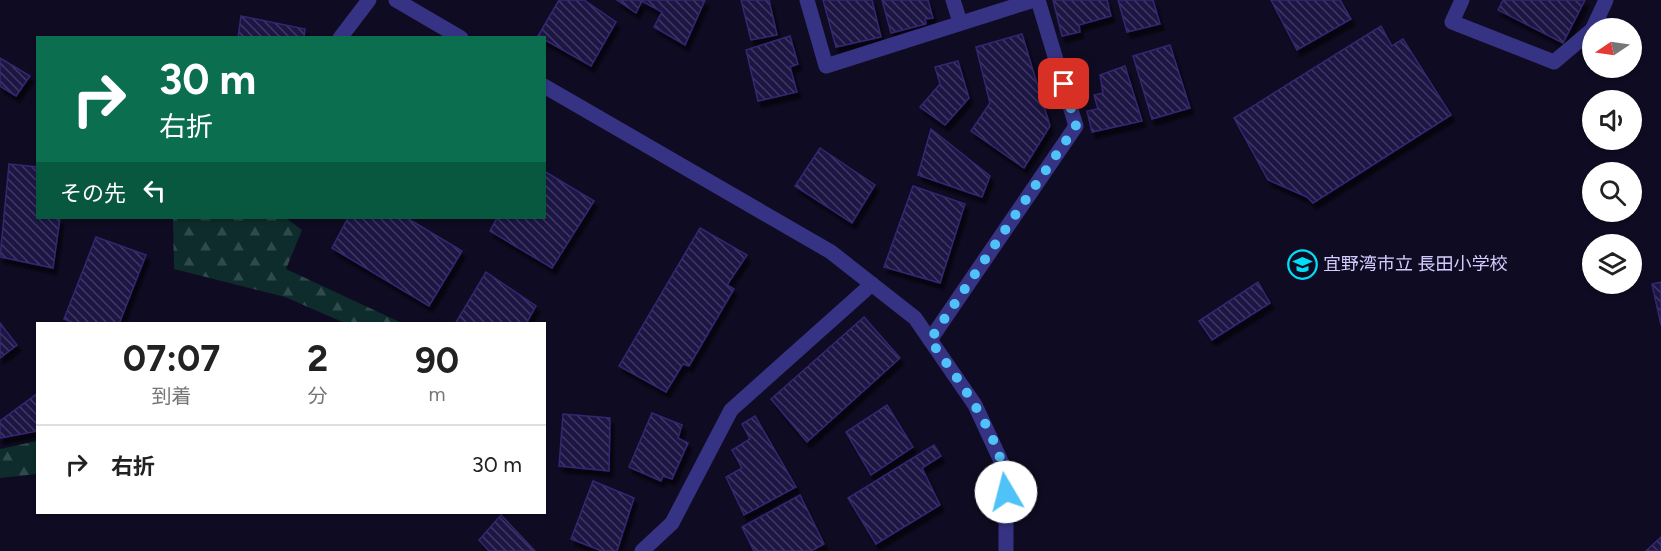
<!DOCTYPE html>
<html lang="ja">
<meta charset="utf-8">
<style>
:root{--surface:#fff;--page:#f2f2f2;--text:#222;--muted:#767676;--line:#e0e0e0}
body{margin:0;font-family:Figtree,"Noto Sans JP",sans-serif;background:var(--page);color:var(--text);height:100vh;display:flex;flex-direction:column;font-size:22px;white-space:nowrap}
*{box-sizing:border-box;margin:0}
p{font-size:20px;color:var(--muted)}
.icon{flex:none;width:33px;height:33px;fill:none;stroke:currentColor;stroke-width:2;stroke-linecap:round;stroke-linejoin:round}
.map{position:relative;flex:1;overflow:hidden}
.drawer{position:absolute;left:36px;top:322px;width:510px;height:192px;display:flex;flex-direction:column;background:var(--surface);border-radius:0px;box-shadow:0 2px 4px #0004}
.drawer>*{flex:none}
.top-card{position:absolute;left:36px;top:36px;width:510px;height:183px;border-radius:0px;box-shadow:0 2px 4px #0004;background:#0b6e4f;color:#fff;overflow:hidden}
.needle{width:39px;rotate:257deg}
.tools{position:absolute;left:1582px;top:18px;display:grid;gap:12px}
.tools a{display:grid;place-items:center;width:60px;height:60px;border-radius:50%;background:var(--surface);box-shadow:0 2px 4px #0004;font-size:30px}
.pin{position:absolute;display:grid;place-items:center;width:51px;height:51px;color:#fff;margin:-26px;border-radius:12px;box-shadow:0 3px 9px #0006}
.me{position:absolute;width:66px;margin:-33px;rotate:352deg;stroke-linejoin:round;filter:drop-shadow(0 0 4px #0008)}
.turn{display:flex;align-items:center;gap:21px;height:126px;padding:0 24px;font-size:27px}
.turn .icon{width:78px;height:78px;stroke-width:2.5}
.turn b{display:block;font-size:42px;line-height:51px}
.then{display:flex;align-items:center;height:57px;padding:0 24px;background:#0003;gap:12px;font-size:22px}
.eta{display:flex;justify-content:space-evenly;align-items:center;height:102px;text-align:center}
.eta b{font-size:36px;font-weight:700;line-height:42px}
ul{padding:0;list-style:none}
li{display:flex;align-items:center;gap:18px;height:78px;padding:0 24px;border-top:2px solid var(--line)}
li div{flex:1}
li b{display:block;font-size:22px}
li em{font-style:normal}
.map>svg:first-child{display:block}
.forest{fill:url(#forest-firs)}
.building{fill:url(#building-back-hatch);stroke:#352672;stroke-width:1.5;filter:url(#shadow)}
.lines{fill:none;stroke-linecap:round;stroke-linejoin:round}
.minor{stroke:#363384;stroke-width:15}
.tertiary{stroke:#363384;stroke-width:15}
.route{stroke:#4fc3f7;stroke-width:10;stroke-dasharray:0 18}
.labels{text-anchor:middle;stroke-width:6;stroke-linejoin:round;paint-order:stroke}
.poi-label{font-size:18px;fill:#d2ccff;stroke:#0f0b22;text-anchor:start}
</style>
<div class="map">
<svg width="1661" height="551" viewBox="0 0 1661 551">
<defs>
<pattern id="forest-firs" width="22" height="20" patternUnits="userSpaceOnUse" patternTransform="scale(1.5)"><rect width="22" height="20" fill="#0e2c2b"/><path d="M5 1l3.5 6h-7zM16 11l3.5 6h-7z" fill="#30494b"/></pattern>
<pattern id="building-back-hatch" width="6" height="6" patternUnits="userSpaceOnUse" patternTransform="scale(1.5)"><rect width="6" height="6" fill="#1f1644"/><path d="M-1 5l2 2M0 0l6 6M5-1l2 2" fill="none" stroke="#3f3760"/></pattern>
<filter id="shadow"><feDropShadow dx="3.5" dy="6" stdDeviation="1.5" flood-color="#0009"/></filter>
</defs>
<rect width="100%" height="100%" fill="#0f0b22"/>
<!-- forest -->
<g class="forest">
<path d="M173 218H286L302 230 286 269 404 324H347L285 297 174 269Z"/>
<path d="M37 441V474L0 478V449Z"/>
</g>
<!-- building -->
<g class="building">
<path d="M559 0H584L616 22 591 66 538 36Z"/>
<path d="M617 0H705L685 45 654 27 662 12 642 1 636 13Z"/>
<path d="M741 0H769L777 35 751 40Z"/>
<path d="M823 0H872L881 37 836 47Z"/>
<path d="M882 0H928L933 18 925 19 926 24 891 33Z"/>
<path d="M1053 0H1107L1111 16 1079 25 1080 32 1062 36Z"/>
<path d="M1118 0H1153L1160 24 1127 32Z"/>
<path d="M1271 0H1340L1351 19 1297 50Z"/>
<path d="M1503 0H1585L1563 43 1498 10Z"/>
<path d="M241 16 305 29 304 38H238Z"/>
<path d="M1381 26 1392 46 1403 39 1451 115 1313 203 1307 197 1268 180 1234 118Z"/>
<path d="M1022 34 1050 126 1024 168 971 131 990 103 976 47Z"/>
<path d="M790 36 798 64 790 67 797 92 758 101 746 50Z"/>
<path d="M1170 45 1190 108 1152 119 1133 56Z"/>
<path d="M0 58 30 76 16 96 0 86Z"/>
<path d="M958 61 969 98 945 125 920 107 940 84 935 67Z"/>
<path d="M1125 66 1142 121 1092 132 1087 111 1098 109 1094 95 1103 93 1100 75Z"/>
<path d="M931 129 990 176 982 197 918 175Z"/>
<path d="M820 148 875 185 852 223 795 186Z"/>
<path d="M9 164 38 167V218H60L53 268 0 257Z"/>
<path d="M544 171 594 201 552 268 490 231 497 218H544Z"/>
<path d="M913 186 965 204 940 283 884 267Z"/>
<path d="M348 218H407L462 251 429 306 332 248Z"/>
<path d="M700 228 747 255 727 285 734 289 689 366 683 364 666 392 619 366Z"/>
<path d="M96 237 146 255 119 324H77L64 319Z"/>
<path d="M486 272 536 306 526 324H455Z"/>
<path d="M1258 282 1270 303 1212 340 1199 321Z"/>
<path d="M1661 282V325L1652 284Z"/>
<path d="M864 317 900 358 807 442 771 399Z"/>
<path d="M0 323 17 345 0 358Z"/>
<path d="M38 393V431L0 438V421Z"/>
<path d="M887 405 913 447 871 475 846 432Z"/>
<path d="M652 413 682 425 678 438 688 443 672 479 663 476 661 481 629 467Z"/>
<path d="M563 414 610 418 609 471 559 466Z"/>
<path d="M755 416 796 487 744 515 726 477 742 468 732 450 750 439 742 424Z"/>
<path d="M934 445 941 456 922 468 940 505 876 544 848 498Z"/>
<path d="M593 481 634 498 617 551H602L571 539Z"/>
<path d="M800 495 824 544 811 551H754L742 527Z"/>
<path d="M501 515 535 551H489L479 540Z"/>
<path d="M1661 537V551H1646Z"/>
</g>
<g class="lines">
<!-- minor -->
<g class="minor">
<path d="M807 0 826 66 1034 0"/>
<path d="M953 0 960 22"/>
<path d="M1462 0 1452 22 1554 62 1593 29"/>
<path d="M1593 28 1606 0"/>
<path d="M340 38 369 0"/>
<path d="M930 340 1076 126 1038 0"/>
<path d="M642 551 672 523 731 410 872 284"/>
</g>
<!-- tertiary -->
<g class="tertiary">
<path d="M396 0 461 38"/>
<path d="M544 86 831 252 915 318 975 405 1006 472V551"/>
</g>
</g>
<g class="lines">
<!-- route -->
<path class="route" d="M1006 492C1006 441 959 381 930 340L1076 126 1064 84"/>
</g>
<!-- icons -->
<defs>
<symbol id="school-ring" viewBox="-11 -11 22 22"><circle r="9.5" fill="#0f0b22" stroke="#00dff7" stroke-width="1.5"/><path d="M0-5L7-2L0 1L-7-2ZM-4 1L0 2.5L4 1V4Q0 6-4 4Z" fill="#00dff7"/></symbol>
</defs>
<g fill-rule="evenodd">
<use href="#school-ring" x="1286" y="248" width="33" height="33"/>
</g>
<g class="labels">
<!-- poi labels -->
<g class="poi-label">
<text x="1323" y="270">宜野湾市立 長田小学校</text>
</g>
</g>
</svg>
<div class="tools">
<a><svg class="needle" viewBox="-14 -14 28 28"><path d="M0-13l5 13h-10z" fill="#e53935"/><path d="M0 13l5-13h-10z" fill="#767676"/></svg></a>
<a><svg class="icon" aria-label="sound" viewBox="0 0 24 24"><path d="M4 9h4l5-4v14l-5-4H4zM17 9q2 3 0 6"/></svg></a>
<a><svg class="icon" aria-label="search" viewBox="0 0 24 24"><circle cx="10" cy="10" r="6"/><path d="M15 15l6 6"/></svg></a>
<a><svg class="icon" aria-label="layers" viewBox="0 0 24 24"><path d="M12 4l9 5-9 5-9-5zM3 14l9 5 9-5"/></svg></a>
</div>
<div class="pin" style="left:1064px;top:84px;background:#d93025"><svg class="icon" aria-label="arrive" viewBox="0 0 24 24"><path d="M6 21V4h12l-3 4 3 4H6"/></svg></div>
<svg class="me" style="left:1006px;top:492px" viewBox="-20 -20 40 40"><circle r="19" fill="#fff"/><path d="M0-13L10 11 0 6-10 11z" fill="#4fc3f7"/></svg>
<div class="top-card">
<div class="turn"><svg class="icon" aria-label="right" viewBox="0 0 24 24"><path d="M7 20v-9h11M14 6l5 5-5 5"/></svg><div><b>30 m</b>右折</div></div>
<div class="then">その先<svg class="icon" aria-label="left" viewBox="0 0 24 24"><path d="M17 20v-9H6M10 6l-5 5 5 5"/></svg></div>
</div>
<section class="drawer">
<div class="eta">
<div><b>07:07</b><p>到着</p></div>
<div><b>2</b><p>分</p></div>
<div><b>90</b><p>m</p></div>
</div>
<ul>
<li><svg class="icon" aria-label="right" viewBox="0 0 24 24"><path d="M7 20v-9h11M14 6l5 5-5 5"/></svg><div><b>右折</b></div><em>30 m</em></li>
</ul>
</section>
</div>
